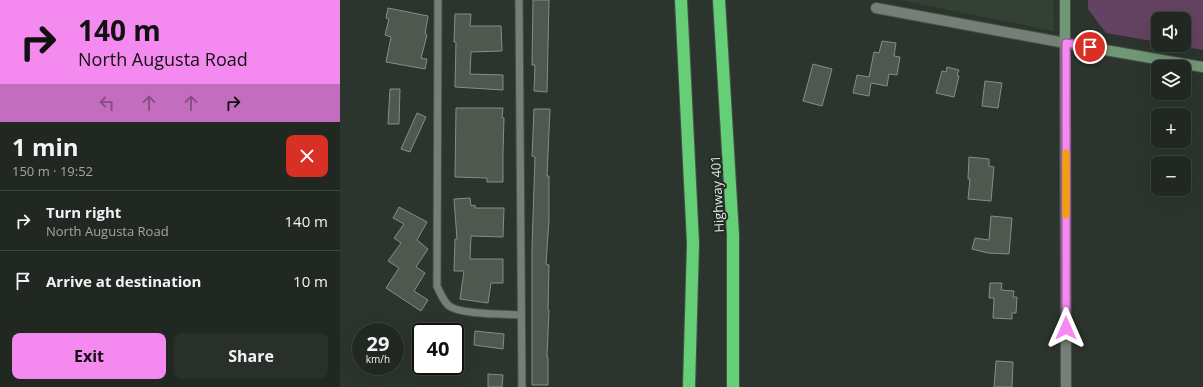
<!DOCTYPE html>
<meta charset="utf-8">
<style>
:root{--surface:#212822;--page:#29302a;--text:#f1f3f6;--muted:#a2a6a5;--line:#3e4440;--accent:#f489ef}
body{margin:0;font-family:"Open Sans",sans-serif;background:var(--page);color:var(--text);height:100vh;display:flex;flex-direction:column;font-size:15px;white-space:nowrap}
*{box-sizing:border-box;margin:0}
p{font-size:13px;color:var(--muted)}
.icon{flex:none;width:22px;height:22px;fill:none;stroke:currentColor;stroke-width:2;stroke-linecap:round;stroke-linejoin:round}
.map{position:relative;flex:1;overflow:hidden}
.drawer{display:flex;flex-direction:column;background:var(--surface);width:340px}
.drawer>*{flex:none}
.top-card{background:#f489ef;color:#111;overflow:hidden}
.fabs{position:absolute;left:811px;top:12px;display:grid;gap:8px}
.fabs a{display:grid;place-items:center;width:40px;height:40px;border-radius:8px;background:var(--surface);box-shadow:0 4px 16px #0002,0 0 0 1px var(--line);font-size:20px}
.speed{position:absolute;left:12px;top:323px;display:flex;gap:8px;font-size:20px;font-weight:700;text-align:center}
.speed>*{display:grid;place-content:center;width:52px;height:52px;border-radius:50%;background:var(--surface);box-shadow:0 4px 16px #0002,0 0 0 1px var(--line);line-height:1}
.speed small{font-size:10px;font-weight:400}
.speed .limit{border:2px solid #111;border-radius:6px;background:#fff;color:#111}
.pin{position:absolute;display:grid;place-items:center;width:34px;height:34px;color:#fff;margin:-17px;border:2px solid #fff;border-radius:50%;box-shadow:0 1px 4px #0007}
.me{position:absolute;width:44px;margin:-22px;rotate:0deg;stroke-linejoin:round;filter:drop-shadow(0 0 3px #0008)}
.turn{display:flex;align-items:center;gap:14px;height:84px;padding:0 12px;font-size:18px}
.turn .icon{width:52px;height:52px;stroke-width:2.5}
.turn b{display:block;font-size:28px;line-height:34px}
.lanes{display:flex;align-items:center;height:38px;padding:0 12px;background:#0003;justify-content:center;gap:20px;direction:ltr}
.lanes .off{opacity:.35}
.round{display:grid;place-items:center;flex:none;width:42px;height:42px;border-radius:8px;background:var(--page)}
.head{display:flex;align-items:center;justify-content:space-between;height:68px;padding:0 12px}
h1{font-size:24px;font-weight:700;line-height:30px}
.primary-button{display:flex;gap:8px;margin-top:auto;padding:8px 12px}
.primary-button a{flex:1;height:46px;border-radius:8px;background:var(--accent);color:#111;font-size:16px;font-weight:700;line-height:46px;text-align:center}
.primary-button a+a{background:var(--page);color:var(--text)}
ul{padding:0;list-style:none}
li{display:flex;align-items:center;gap:12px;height:60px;padding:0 12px;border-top:1px solid var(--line)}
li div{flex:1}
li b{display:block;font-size:15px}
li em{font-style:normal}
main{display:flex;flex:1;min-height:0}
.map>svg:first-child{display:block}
.built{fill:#334034}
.green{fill:#644261}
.building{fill:#4f584f;stroke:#848e85}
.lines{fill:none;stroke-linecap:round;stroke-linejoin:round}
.service-casing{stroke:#49514a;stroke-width:9}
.minor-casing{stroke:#49514a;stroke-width:12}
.tertiary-casing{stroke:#49514a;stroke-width:12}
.secondary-casing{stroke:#49514a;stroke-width:12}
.motorway-casing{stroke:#49514a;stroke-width:14}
.service{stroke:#757f75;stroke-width:7}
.minor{stroke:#757f75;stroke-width:10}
.tertiary{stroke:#757f75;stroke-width:10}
.secondary{stroke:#709775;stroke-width:10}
.motorway{stroke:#64cf76;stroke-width:12}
.route-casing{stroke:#9f599b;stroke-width:10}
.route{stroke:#f489ef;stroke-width:7}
.slow{stroke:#f59e0b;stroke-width:7}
.labels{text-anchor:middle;stroke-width:4;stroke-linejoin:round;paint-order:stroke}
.street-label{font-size:13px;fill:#e1e7e2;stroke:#222b23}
</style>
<main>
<section class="drawer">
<div class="top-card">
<div class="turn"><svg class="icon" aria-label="right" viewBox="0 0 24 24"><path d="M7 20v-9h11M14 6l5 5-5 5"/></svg><div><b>140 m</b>North Augusta Road</div></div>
<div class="lanes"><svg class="icon off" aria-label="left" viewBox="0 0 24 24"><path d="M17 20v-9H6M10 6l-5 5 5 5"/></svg><svg class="icon off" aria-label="ahead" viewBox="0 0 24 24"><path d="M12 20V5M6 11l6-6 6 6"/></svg><svg class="icon off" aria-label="ahead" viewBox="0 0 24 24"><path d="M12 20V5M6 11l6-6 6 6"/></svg><svg class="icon" aria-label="right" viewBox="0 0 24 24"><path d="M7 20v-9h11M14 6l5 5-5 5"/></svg></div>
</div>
<div class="head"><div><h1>1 min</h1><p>150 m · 19:52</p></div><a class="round" style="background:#d93025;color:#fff"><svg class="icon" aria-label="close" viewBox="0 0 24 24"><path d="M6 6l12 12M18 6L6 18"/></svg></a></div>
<ul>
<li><svg class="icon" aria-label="right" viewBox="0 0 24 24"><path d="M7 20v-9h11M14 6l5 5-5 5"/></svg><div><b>Turn right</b><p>North Augusta Road</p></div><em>140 m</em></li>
<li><svg class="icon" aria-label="arrive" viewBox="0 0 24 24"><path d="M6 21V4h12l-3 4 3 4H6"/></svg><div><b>Arrive at destination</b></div><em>10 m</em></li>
</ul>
<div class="primary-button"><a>Exit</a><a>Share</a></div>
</section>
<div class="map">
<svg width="863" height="387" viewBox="0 0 863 387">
<rect width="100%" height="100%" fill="#2c352d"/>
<!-- built -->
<path class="built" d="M560 0H713L714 31Z"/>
<!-- green -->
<path class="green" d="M748 0H863V50L836 45H844V19H818V42L766 33 748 9Z"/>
<!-- building -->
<g class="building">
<path d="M193 0H209L207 92 194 91 195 65H192Z"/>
<path d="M48 8 88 16 85 34 87 35 81 58 87 59 85 69 46 62 51 37 45 35 49 19 46 18Z"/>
<path d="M115 14H131L130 26H161L162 51 131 52 130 74 163 75V90L115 87 116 42H114Z"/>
<path d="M542 41 556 43 554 56 560 57 557 75 549 74 547 86 531 83 529 96 513 93 517 75 529 77 534 52 539 53Z"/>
<path d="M473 64 492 69 482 106 463 101Z"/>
<path d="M607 67 619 70 617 75 619 76 614 97 596 93 602 71 606 72Z"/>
<path d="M645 81 662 83 658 108 642 106Z"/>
<path d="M50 89H60L59 124H48Z"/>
<path d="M116 108H163L162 118H164L163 153V182H147V178L115 177Z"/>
<path d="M194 109H210L207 176H209V220L206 264 209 265 208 310H209L207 357H208V385H192V247L195 157 192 156Z"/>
<path d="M77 113 86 117 70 152 61 149Z"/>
<path d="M629 157 649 159V166L654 167 651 201 628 199 630 179H628Z"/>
<path d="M130 198 131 206 135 205V208H164L163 237 131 236 130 259H163V283H151L148 303 120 299 124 271H114L115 239H117L114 199Z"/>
<path d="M59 207 87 222 77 240 88 249 76 267 85 273 74 291 88 300 81 311 46 288 59 268 48 261 61 243 54 238 64 224 53 218Z"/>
<path d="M651 216 672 218 669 254 648 253 632 249 635 238 649 240Z"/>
<path d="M650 283H662L661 290 674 291 673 297H677L676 313H672V319L653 318 654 298H649Z"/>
<path d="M135 331 164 334 163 349 134 345Z"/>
<path d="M656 361 673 362 672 387H654Z"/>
<path d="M148 374 163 375 162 387H148Z"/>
</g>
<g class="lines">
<defs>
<g id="service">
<path d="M98 0 97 286C100 293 103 300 108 305 119 315 165 314 181 315"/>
<path d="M179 0 182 387"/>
</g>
<path id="minor" d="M536 8 725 43"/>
<path id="tertiary" d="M725 43 726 387"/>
<path id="secondary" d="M725 0V43L863 67"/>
<g id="motorway">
<path d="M341 0 353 243 349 387"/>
<path d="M379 0 393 235V387"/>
</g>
</defs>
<!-- service casing -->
<use href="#service" class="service-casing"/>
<!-- minor casing -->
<use href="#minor" class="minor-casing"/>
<!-- tertiary casing -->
<use href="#tertiary" class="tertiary-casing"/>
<!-- secondary casing -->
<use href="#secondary" class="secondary-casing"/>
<!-- motorway casing -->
<use href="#motorway" class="motorway-casing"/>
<!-- service -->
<use href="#service" class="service"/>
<!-- minor -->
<use href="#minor" class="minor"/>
<!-- tertiary -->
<use href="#tertiary" class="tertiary"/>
<!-- secondary -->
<use href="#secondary" class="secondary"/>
<!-- motorway -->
<use href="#motorway" class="motorway"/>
</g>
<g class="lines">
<defs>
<path id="route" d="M726 328V43L750 47"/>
</defs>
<!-- route casing -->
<use href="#route" class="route-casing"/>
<!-- route -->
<use href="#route" class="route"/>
<!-- slow -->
<path class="slow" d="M726 153V215"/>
</g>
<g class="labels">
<!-- street labels -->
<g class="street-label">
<text transform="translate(377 194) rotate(-93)" y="5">Highway 401</text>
</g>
</g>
</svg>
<div class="fabs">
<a><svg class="icon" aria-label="sound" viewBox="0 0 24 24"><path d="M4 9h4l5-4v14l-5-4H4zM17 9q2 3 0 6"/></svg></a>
<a><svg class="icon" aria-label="layers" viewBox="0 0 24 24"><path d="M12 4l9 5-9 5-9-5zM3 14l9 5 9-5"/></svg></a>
<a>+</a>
<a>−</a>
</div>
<div class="speed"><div>29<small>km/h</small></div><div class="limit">40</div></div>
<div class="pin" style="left:750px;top:47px;background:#d93025"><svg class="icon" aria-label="arrive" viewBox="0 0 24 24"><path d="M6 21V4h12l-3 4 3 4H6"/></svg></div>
<svg class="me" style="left:726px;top:328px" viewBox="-20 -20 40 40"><path d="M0-17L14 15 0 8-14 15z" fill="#f489ef" stroke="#fff" stroke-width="4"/></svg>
</div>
</main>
